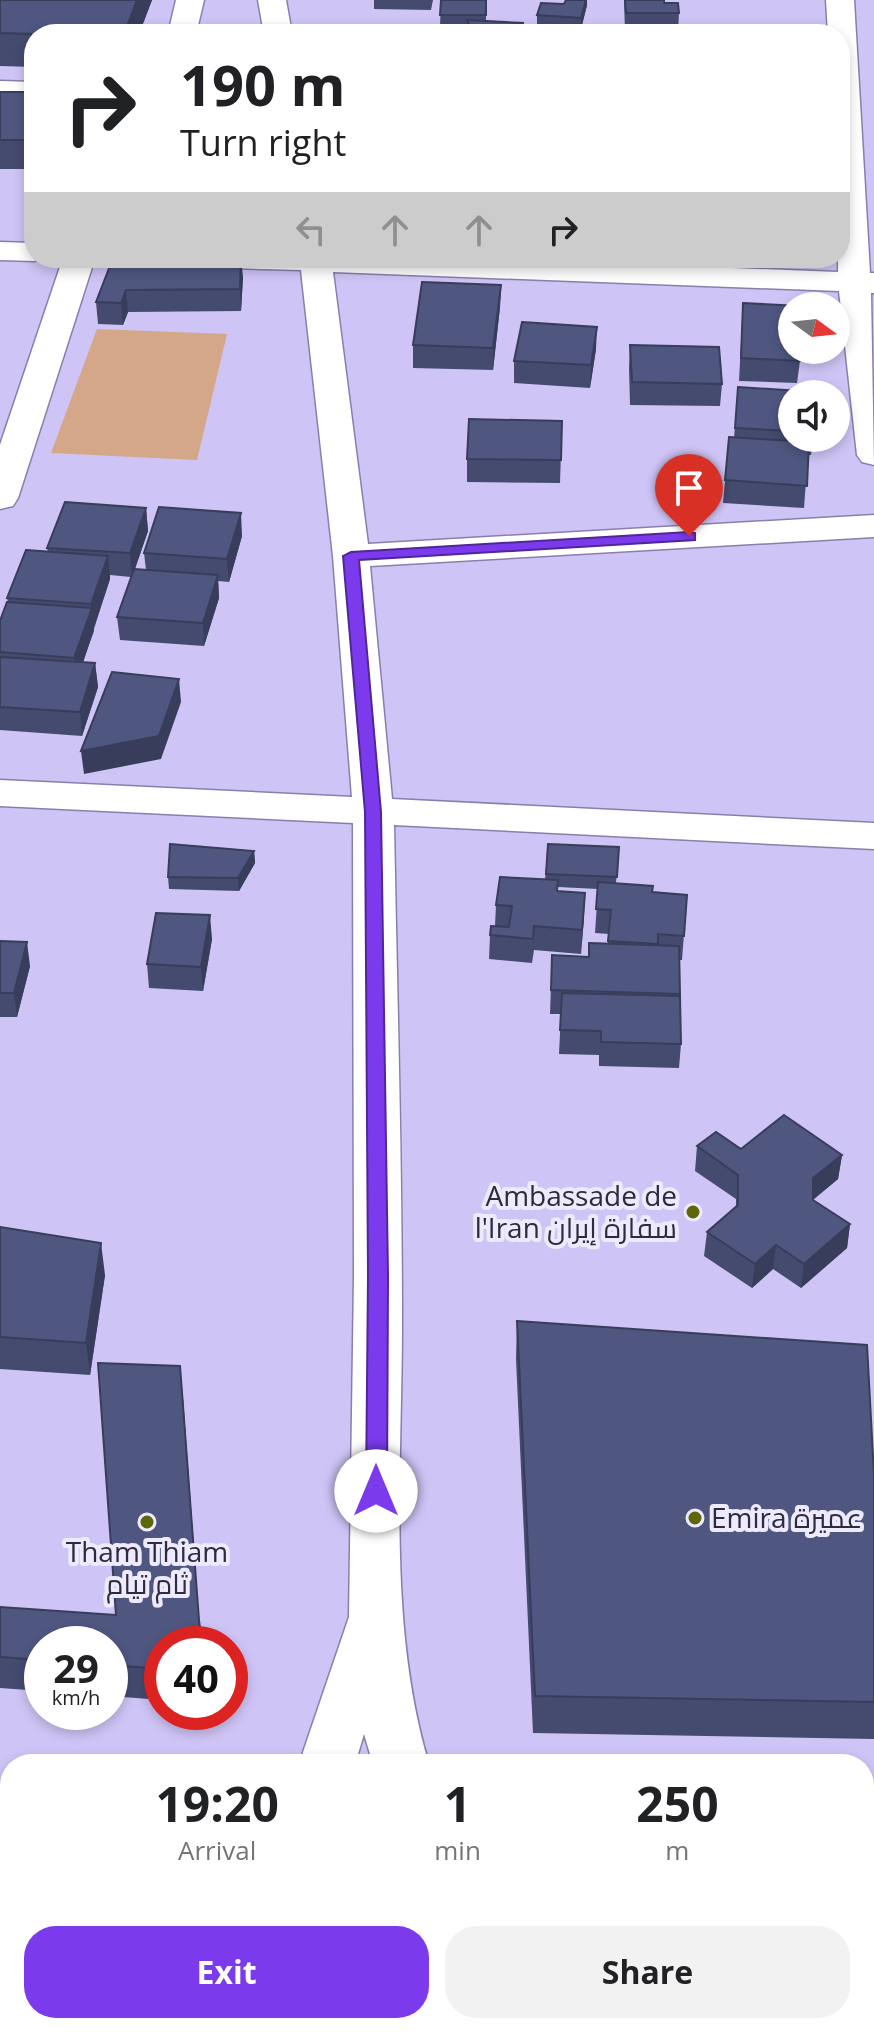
<!DOCTYPE html>
<meta charset="utf-8">
<style>
:root{--surface:#fff;--page:#f2f2f2;--text:#202124;--muted:#757577;--accent:#7c3aed}
body{margin:0;font-family:"Open Sans",Cairo,sans-serif;background:var(--page);color:var(--text);height:100vh;display:flex;flex-direction:column;font-size:30px;white-space:nowrap}
*{box-sizing:border-box;margin:0}
p{font-size:26px;color:var(--muted)}
.icon{flex:none;width:44px;height:44px;fill:none;stroke:currentColor;stroke-width:2;stroke-linecap:round;stroke-linejoin:round}
.map{position:relative;flex:1;overflow:hidden}
.panel{position:absolute;left:0px;top:1754px;width:874px;height:280px;display:flex;flex-direction:column;background:var(--surface);border-radius:32px 32px 0 0;box-shadow:0 4px 12px #0003}
.panel>*{flex:none}
.top-card{position:absolute;left:24px;top:24px;width:826px;height:244px;border-radius:32px;box-shadow:0 4px 12px #0003;background:#fff;color:var(--text);overflow:hidden}
.needle{width:52px;rotate:105deg}
.controls{position:absolute;left:778px;top:292px;display:grid;gap:16px}
.controls a{display:grid;place-items:center;width:72px;height:72px;border-radius:50%;background:var(--surface);box-shadow:0 4px 12px #0003;font-size:40px}
.speed{position:absolute;left:24px;top:1626px;display:flex;gap:16px;font-size:40px;font-weight:700;text-align:center}
.speed>*{display:grid;place-content:center;width:104px;height:104px;border-radius:50%;background:var(--surface);box-shadow:0 4px 12px #0003;line-height:1}
.speed small{font-size:20px;font-weight:400}
.speed .limit{border:12px solid #d22;background:#fff;color:#111}
.pin{position:absolute;display:grid;place-items:center;width:68px;height:68px;color:#fff;margin:-82px -34px;border-radius:50% 50% 50% 0;rotate:-45deg;box-shadow:0 0 8px #0007}
.pin .icon{rotate:45deg}
.me{position:absolute;width:88px;margin:-44px;rotate:0deg;stroke-linejoin:round;filter:drop-shadow(0 0 6px #0008)}
.turn{display:flex;align-items:center;gap:28px;height:168px;padding:0 24px;font-size:36px}
.turn .icon{width:104px;height:104px;stroke-width:2.5}
.turn b{display:block;font-size:56px;line-height:68px}
.lanes{display:flex;align-items:center;height:76px;padding:0 24px;background:#0003;justify-content:center;gap:40px;direction:ltr}
.lanes .off{opacity:.35}
.eta{display:flex;justify-content:space-evenly;align-items:center;height:136px;text-align:center}
.eta b{font-size:48px;font-weight:700;line-height:56px}
.action{display:flex;gap:16px;margin-top:auto;padding:16px 24px}
.action a{flex:1;height:92px;border-radius:32px;background:var(--accent);color:#fff;font-size:32px;font-weight:700;line-height:92px;text-align:center}
.action a+a{background:var(--page);color:var(--text)}
.map>svg:first-child{display:block}
.green{fill:#d4a789}
.lines{fill:none;stroke-linecap:round;stroke-linejoin:round}
.minor-casing{stroke:#897fac;stroke-width:3}
.highway-casing{stroke:#897fac;stroke-width:3}
.minor{fill:#fff;fill-rule:evenodd}
.highway{fill:#fff;fill-rule:evenodd}
.wall{fill:#444b6f}
.shaded-wall{fill:#373d5a}
.building{fill:#4f5781;stroke:#373d5a;stroke-width:2}
.route{fill:#7c3aed;stroke:#51269a;stroke-width:2}
.poi-dot{fill:#5e6607;stroke:#eeeafe;stroke-width:3}
.labels{text-anchor:middle;stroke-width:8;stroke-linejoin:round;paint-order:stroke}
.poi-label{font-size:28px;fill:#2f2b3e;stroke:#eeeafe;text-anchor:end}
</style>
<div class="map">
<svg width="874" height="2034" viewBox="0 0 874 2034">
<rect width="100%" height="100%" fill="#cfc4f6"/>
<!-- green -->
<g class="green">
<path d="M97 329 227 334 197 460 51 453Z"/>
<path d="M210 2024H526L527 2034H208Z"/>
</g>
<g class="lines">
<defs>
<g id="minor">
<path d="M176 0H204L196 34H168Z"/>
<path d="M258 0H286L292 34H264Z"/>
<path d="M826 0H854L870 273H874V293H871L874 465 862 462 857 455 839 291 333 272 368 544 874 515V537L370 566 392 799 874 823V849L394 825C397 991 402 1157 402 1323 402 1468 387 1625 429 1764H373L364 1734 355 1764H299L349 1617 354 1276 353 823 0 806V780L352 797 333 556 301 270 229 268 218 265 213 258H476L838 272 840 34H828Z"/>
<path d="M0 81 34 82V100L0 99Z"/>
<path d="M0 242 34 243V258H46L34 261 0 260Z"/>
<path d="M63 258H95L18 498 13 506 0 509V445Z"/>
</g>
<g id="highway">
<rect x="0" y="1955" width="10" height="56"/>
<path d="M149 2024H209L206 2034H146Z"/>
<path d="M539 2024H599L602 2034H542Z"/>
<path d="M758 2024H859L863 2034H762Z"/>
</g>
</defs>
<!-- minor casing -->
<use href="#minor" class="minor-casing"/>
<!-- highway casing -->
<use href="#highway" class="highway-casing"/>
<!-- minor -->
<use href="#minor" class="minor"/>
<!-- highway -->
<use href="#highway" class="highway"/>
</g>
<!-- wall -->
<g class="wall">
<path d="M0 0H152L139 34H34V67L0 66Z"/>
<path d="M374 0H433L431 10 374 9Z"/>
<path d="M441 0H486V21L523 23V34H468L467 26H440Z"/>
<path d="M624 0H664V3L679 13 678 34 625 33Z"/>
<path d="M587 5 581 29 537 26V15Z"/>
<rect x="0" y="92" width="34" height="77"/>
<path d="M113 258 243 277 241 311 128 312 123 325 98 324 96 302Z"/>
<path d="M501 285 500 307 493 370 413 368V345Z"/>
<path d="M743 303 800 361 797 383 739 381Z"/>
<path d="M630 345 722 384 720 406 630 405 629 368Z"/>
<path d="M596 349 590 388 514 383V361Z"/>
<path d="M738 387 792 394V438H813L811 455H808L804 508 723 503 729 437 734 438Z"/>
<path d="M562 421 560 483 467 482V459Z"/>
<path d="M146 508 148 531 135 569 146 570 144 553 242 536 229 582 218 581 219 598 204 646 120 640 117 617 131 577 110 575V579L83 663H95L98 687 82 736 0 730V621L8 602 7 598 48 552 47 548Z"/>
<path d="M548 844 619 847 616 883 652 892 687 895 682 960H679L681 1044 679 1068 599 1066V1055L559 1054 561 1014H550L552 955 588 957 589 943 608 944 609 934 595 933 598 889 558 887V891L584 917 581 954 534 950 532 963 489 959 490 935 495 926 496 905 545 880Z"/>
<path d="M254 851 255 863 239 891 169 889 168 877Z"/>
<path d="M212 939 203 991 149 988 147 964Z"/>
<path d="M0 941 30 966 17 1017H0Z"/>
<path d="M697 1146 842 1155 838 1179 813 1200 850 1224 847 1248 801 1288 773 1269 752 1288 704 1256 707 1232 736 1207V1199L695 1171Z"/>
<path d="M0 1227 105 1275 90 1375 0 1369Z"/>
<path d="M517 1321 874 1475V1739L533 1733 516 1359Z"/>
<path d="M183 1398 200 1633 162 1644V1700L110 1696V1644H42V1691L0 1688V1607L116 1615Z"/>
</g>
<!-- shaded-wall -->
<g class="shaded-wall">
<path d="M137 0H152L139 34H124Z"/>
<path d="M586 0H587V5L581 29V18Z"/>
<path d="M241 258 243 277 241 311 240 289Z"/>
<path d="M501 285 500 307 493 370V348Z"/>
<path d="M126 290 128 312 123 325 121 303Z"/>
<path d="M597 327 596 349 590 388 591 365Z"/>
<path d="M146 508 148 531 132 577 130 553Z"/>
<path d="M241 513 242 536 229 582 227 559Z"/>
<path d="M108 556 110 579 94 627 91 604Z"/>
<path d="M218 575 219 598 204 646 203 623Z"/>
<path d="M92 608 94 631 76 681 74 658Z"/>
<path d="M95 663 98 687 82 736 80 712Z"/>
<path d="M179 679 181 702 161 759 84 774 81 751Z"/>
<path d="M254 851 255 863 239 891 238 878Z"/>
<path d="M585 893 584 917 581 954 582 930Z"/>
<path d="M210 915 212 939 203 991 201 967Z"/>
<path d="M27 942 30 966 17 1017 14 993Z"/>
<path d="M842 1155 838 1179 810 1202 813 1178Z"/>
<path d="M850 1224 847 1248 801 1288 804 1264Z"/>
<path d="M101 1243 105 1275 90 1375 86 1343Z"/>
<path d="M776 1245 773 1269 752 1288 755 1264Z"/>
<path d="M180 1366 183 1398 201 1644 199 1620Z"/>
</g>
<!-- building -->
<g class="building">
<path d="M0 0H137L124 34H35L0 33Z"/>
<path d="M441 0H486V15H440Z"/>
<path d="M566 0H586L581 18 537 15 541 3 564 4Z"/>
<path d="M625 0H664V3H678L679 13H626Z"/>
<path d="M467 20 523 23 521 34H484L485 28 470 27Z"/>
<rect x="0" y="92" width="34" height="48"/>
<path d="M113 258H241L240 289 126 290 121 303 96 302Z"/>
<path d="M422 282 501 285 493 348 413 345Z"/>
<path d="M743 303 799 306H792V350H799L800 361 741 358Z"/>
<path d="M522 322 597 327 591 365 514 361Z"/>
<path d="M630 345 719 347 722 384 632 382Z"/>
<path d="M738 387 816 392V394H792V431L735 428Z"/>
<path d="M469 419 562 421 561 460 467 459Z"/>
<path d="M729 437 809 442 807 486 725 480Z"/>
<path d="M65 502 146 508 130 553 47 548Z"/>
<path d="M159 507 241 513 227 559 144 553Z"/>
<path d="M26 550 108 556 91 604 7 598Z"/>
<path d="M134 569 218 575 203 623 117 617Z"/>
<path d="M7 602 92 608 74 658 0 652V621Z"/>
<path d="M0 657 95 663 80 712 0 707Z"/>
<path d="M112 672 179 679 159 736 81 751Z"/>
<path d="M170 844 254 851 238 878 168 877Z"/>
<path d="M548 844 619 847 617 877 546 874Z"/>
<path d="M500 877 558 880 557 891 585 893 582 930 534 926 533 939 490 935 491 926 509 927 512 906 496 905Z"/>
<path d="M598 882 653 886 652 892 687 895 684 936 658 934V944L608 941 611 910 596 909Z"/>
<path d="M156 913 210 915 201 967 147 964Z"/>
<path d="M0 941 27 942 14 993H0Z"/>
<path d="M589 943 679 946 680 994 551 990 552 955 589 957Z"/>
<path d="M562 993 680 996 681 1044 601 1042V1031L560 1030Z"/>
<path d="M784 1115 842 1155 813 1178V1200L850 1224 804 1264 776 1245 755 1264 707 1232 738 1205V1175L697 1146 716 1132 741 1149Z"/>
<path d="M0 1227 101 1243 86 1343 0 1337Z"/>
<path d="M517 1321 867 1345 874 1475V1702L535 1696Z"/>
<path d="M98 1363 180 1366 199 1620 202 1644H162V1669L110 1665V1644H42V1660L0 1657V1607L116 1615Z"/>
</g>
<!-- route -->
<path class="route" d="M689 532 695 533V540L359 560 381 812 388 1276 387 1491 384 1497 376 1500 369 1497 366 1491 368 1276 365 812 343 556 351 552Z"/>
<!-- markers -->
<g class="poi-dot">
<circle cx="693" cy="1212" r="8"/>
<circle cx="695" cy="1518" r="8"/>
<circle cx="147" cy="1522" r="8"/>
</g>
<g class="labels">
<!-- poi labels -->
<g class="poi-label">
<text x="677" y="1206">Ambassade de<tspan x="677" dy="32">l'Iran سفارة إيران</tspan></text>
<text x="711" y="1528" text-anchor="start">Emira عميرة</text>
<text x="147" y="1562" text-anchor="middle">Tham Thiam<tspan x="147" dy="32">ثام تيام</tspan></text>
</g>
</g>
</svg>
<div class="controls">
<a><svg class="needle" viewBox="-14 -14 28 28"><path d="M0-13l5 13h-10z" fill="#e53935"/><path d="M0 13l5-13h-10z" fill="#757577"/></svg></a>
<a><svg class="icon" aria-label="sound" viewBox="0 0 24 24"><path d="M4 9h4l5-4v14l-5-4H4zM17 9q2 3 0 6"/></svg></a>
</div>
<div class="speed"><div>29<small>km/h</small></div><div class="limit">40</div></div>
<div class="pin" style="left:689px;top:536px;background:#d93025"><svg class="icon" aria-label="arrive" viewBox="0 0 24 24"><path d="M6 21V4h12l-3 4 3 4H6"/></svg></div>
<svg class="me" style="left:376px;top:1491px" viewBox="-20 -20 40 40"><circle r="19" fill="#fff"/><path d="M0-13L10 11 0 6-10 11z" fill="#7c3aed"/></svg>
<div class="top-card">
<div class="turn"><svg class="icon" aria-label="right" viewBox="0 0 24 24"><path d="M7 20v-9h11M14 6l5 5-5 5"/></svg><div><b>190 m</b>Turn right</div></div>
<div class="lanes"><svg class="icon off" aria-label="left" viewBox="0 0 24 24"><path d="M17 20v-9H6M10 6l-5 5 5 5"/></svg><svg class="icon off" aria-label="ahead" viewBox="0 0 24 24"><path d="M12 20V5M6 11l6-6 6 6"/></svg><svg class="icon off" aria-label="ahead" viewBox="0 0 24 24"><path d="M12 20V5M6 11l6-6 6 6"/></svg><svg class="icon" aria-label="right" viewBox="0 0 24 24"><path d="M7 20v-9h11M14 6l5 5-5 5"/></svg></div>
</div>
<section class="panel">
<div class="eta">
<div><b>19:20</b><p>Arrival</p></div>
<div><b>1</b><p>min</p></div>
<div><b>250</b><p>m</p></div>
</div>
<div class="action"><a>Exit</a><a>Share</a></div>
</section>
</div>
